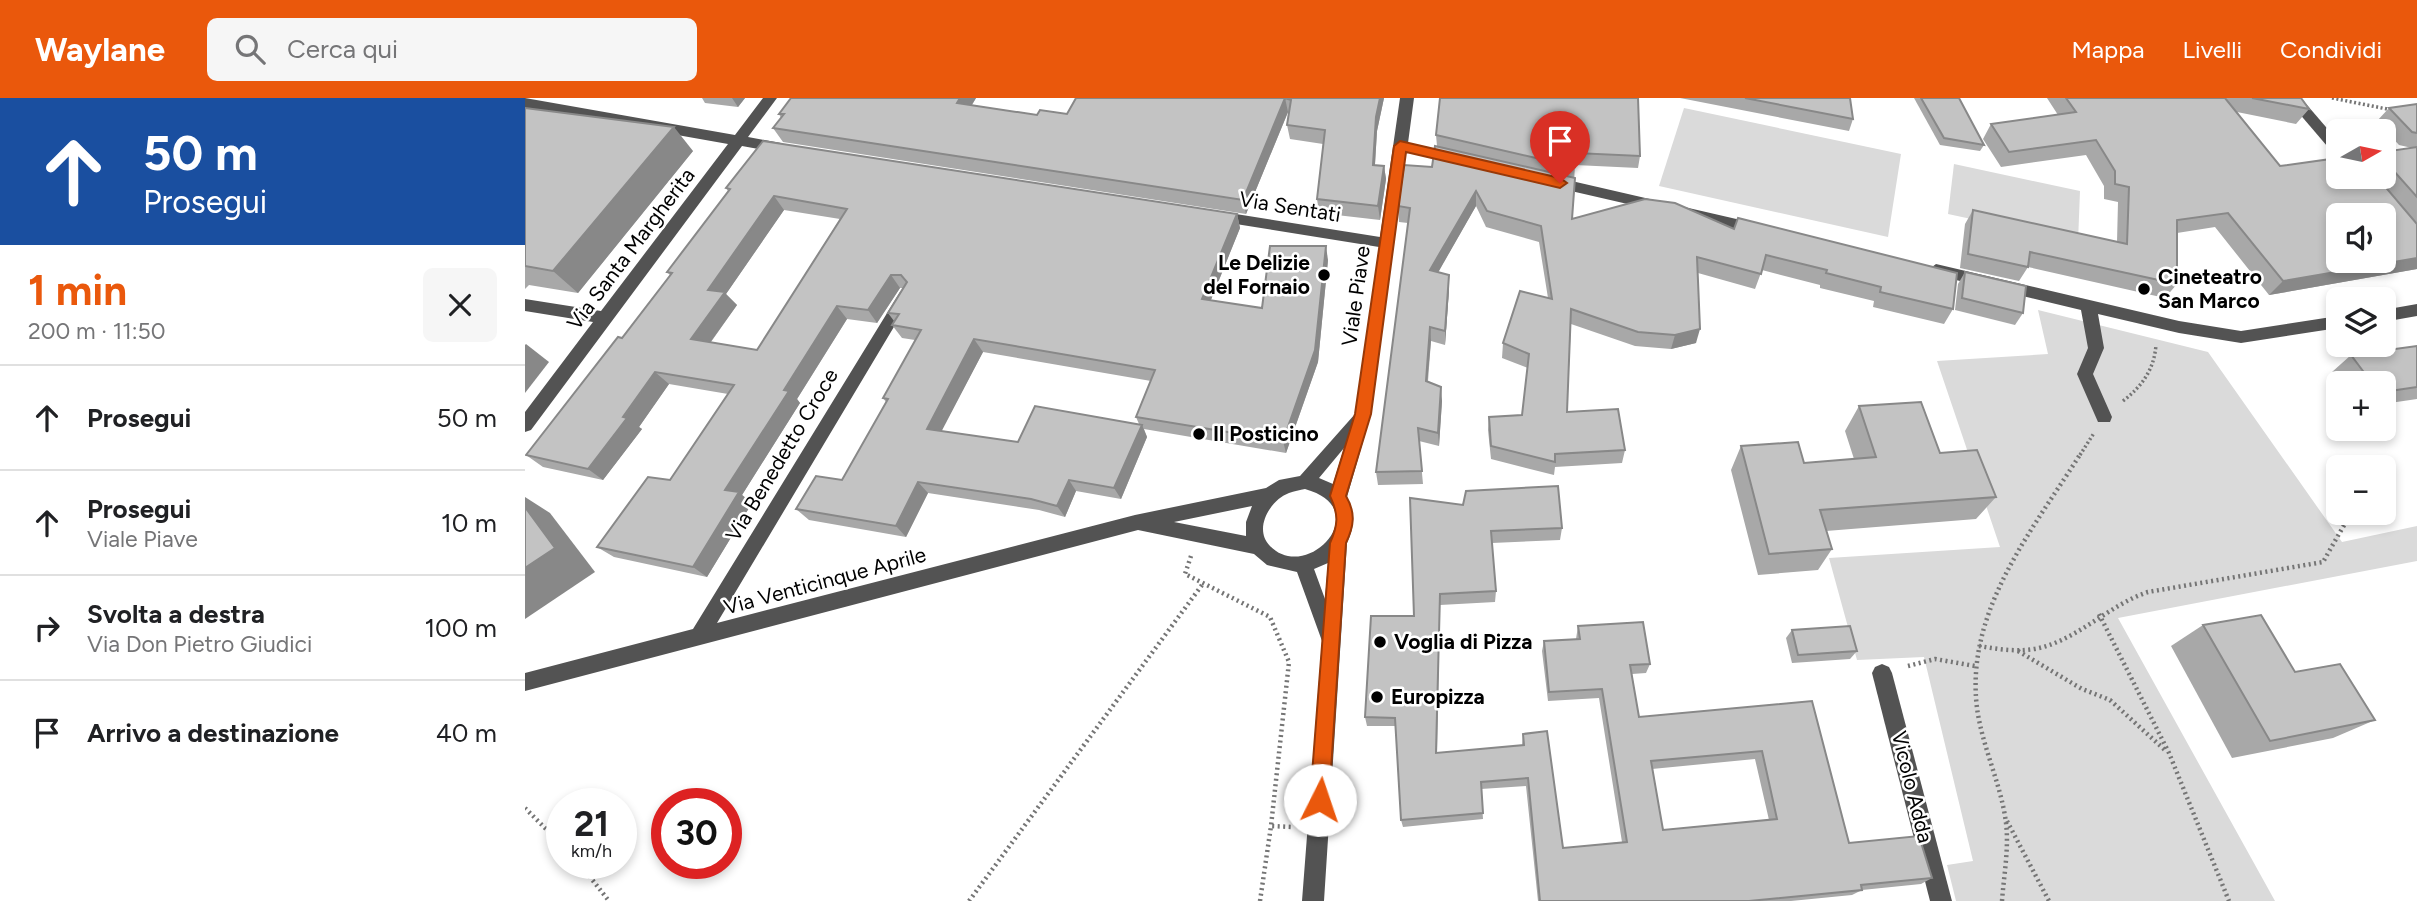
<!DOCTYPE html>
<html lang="it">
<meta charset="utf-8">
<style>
:root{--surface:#fff;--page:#f6f6f6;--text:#202124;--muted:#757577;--line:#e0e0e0;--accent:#ea580c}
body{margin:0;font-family:Figtree,sans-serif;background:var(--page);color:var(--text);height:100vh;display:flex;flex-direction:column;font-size:26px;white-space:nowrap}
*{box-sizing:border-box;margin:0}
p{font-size:23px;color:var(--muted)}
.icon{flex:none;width:38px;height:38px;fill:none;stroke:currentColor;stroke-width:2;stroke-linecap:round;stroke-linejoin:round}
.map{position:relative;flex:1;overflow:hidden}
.sheet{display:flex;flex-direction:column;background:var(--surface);width:525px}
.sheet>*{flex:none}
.banner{background:#1a4fa0;color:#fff;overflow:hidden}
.needle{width:46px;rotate:81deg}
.tools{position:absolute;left:1801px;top:21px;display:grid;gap:14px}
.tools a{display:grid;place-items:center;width:70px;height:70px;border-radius:10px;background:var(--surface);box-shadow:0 4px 10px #0003;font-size:35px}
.speed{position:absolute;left:21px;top:690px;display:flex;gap:14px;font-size:35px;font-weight:700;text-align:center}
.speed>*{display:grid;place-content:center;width:91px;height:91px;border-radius:50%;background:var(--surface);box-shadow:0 4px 10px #0003;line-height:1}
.speed small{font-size:18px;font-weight:400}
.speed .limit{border:10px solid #d22;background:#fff;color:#111}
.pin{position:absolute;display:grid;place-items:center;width:60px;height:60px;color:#fff;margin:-72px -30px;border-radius:50% 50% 50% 0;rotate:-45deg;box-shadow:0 0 7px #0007}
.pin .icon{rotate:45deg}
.me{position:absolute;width:77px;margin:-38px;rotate:4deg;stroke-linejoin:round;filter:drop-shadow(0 0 5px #0008)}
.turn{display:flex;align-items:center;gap:24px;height:147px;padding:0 28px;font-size:32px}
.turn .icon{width:91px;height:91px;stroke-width:2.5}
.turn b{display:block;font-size:49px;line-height:60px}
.round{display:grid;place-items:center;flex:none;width:74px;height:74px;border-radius:10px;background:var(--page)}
.summary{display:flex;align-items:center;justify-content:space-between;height:119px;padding:0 28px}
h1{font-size:42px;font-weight:700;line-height:52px;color:var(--accent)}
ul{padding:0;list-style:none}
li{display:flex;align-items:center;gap:21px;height:105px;padding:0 28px;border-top:2px solid var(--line)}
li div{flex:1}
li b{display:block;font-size:26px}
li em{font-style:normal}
header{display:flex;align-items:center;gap:42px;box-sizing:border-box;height:98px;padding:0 35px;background:var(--accent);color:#fff}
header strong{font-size:33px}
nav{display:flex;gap:38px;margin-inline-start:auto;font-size:24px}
.search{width:490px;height:63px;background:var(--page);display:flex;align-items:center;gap:18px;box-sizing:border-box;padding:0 24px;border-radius:10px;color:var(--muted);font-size:26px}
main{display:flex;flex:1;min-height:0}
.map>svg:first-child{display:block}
.green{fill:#dadada}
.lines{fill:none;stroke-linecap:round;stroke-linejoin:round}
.path-far1{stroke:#757575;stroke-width:3.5;stroke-dasharray:2 2.5;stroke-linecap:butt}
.path{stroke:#757575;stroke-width:4.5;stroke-dasharray:2 3.5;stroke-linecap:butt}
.minor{fill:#535353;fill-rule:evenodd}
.wall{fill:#a8a8a8;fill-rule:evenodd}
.shaded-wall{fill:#888}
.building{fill:#c3c3c3;stroke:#888;stroke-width:2;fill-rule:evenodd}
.route{fill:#ea580c;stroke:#983908;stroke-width:2}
.poi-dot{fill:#000;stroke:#fff;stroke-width:2.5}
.labels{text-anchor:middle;stroke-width:5;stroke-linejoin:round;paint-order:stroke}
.street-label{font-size:21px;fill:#000;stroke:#fff}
.poi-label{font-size:21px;font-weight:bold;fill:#000;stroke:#fff;text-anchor:start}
</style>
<header>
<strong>Waylane</strong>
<div class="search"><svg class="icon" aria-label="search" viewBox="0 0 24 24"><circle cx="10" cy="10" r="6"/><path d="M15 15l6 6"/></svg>Cerca qui</div>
<nav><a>Mappa</a><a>Livelli</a><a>Condividi</a></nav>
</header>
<main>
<section class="sheet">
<div class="banner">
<div class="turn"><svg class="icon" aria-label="ahead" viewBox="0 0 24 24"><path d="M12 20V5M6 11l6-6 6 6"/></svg><div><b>50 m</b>Prosegui</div></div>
</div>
<div class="summary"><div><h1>1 min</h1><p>200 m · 11:50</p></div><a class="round"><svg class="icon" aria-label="close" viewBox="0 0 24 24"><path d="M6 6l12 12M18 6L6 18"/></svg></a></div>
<ul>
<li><svg class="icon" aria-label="ahead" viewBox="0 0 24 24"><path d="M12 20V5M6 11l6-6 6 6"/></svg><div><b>Prosegui</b></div><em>50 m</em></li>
<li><svg class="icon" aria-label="ahead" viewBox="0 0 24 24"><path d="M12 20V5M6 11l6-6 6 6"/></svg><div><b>Prosegui</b><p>Viale Piave</p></div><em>10 m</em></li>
<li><svg class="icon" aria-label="right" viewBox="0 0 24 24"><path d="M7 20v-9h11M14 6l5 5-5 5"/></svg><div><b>Svolta a destra</b><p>Via Don Pietro Giudici</p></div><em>100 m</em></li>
<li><svg class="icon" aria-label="arrive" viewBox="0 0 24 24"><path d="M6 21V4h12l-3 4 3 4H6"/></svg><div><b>Arrivo a destinazione</b></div><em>40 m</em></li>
</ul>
</section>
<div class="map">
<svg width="1892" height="803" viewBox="0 0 1892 803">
<rect width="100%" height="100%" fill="#fff"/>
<!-- green -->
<g class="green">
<path d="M1159 10 1376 56 1363 139 1134 88Z"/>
<path d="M1429 66 1555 93 1553 144 1423 116Z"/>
<path d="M1513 212 1683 254 1817 444 1892 428V463L1593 520 1750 803H1431L1422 767 1448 763 1399 559 1332 562 1304 460 1475 449 1412 263 1523 256Z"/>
</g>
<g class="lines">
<!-- path-far1 -->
<g class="path-far1">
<path d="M1807 0 1867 12"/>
<path d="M1598 303C1617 288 1629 272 1631 247"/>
<path d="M1555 357 1569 335"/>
</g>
<!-- path -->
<g class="path">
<path d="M666 458 660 476 745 519 764 564 746 728"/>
<path d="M1574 516 1644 655 1704 803"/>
<path d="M1454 548C1472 551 1491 554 1509 551 1551 544 1583 507 1623 494L1798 464 1826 415"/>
<path d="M1493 553 1557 591 1585 602 1641 653"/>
<path d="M1383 568 1410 561 1450 568"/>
<path d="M0 710 37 747"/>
<path d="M1482 723 1524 803"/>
<path d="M54 765 84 803"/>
<path d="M444 803 677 487"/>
<path d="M735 803 746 728 768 729"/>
<path d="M1477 803C1479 775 1485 746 1480 718 1474 682 1457 647 1452 610 1440 513 1507 433 1556 355"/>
</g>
<!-- minor -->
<g class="minor">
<path d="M0 0 210 37 238 0H252L223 39 256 45 263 50 256 55 217 48 6 332 0 334V314L68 224 0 213V201L76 213 203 46 0 10Z"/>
<path d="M875 0H889L883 45 935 57 937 61 930 66 881 54 846 316 822 399C830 417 830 427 822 445L799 803H777L797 543 772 474 742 467 729 456 613 432 0 593V575L168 531 375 194 380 192 388 198 385 202 192 525 610 417 741 390 754 382 775 378 830 316 854 149 692 123 685 118 692 113 855 139ZM819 350 808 386 794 380ZM780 391C852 411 782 486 745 448 728 431 745 402 764 395 769 393 775 392 780 391ZM727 408 721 424V438L649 424ZM803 465 800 501 789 471Z"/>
<path d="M1761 0H1776L1813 43V57L1808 55Z"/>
<path d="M1025 78 1233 126 1240 131 1233 136 1020 87 1018 83Z"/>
<path d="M1411 166 1654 223 1716 233 1813 218V230L1716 245 1654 235 1573 216 1579 250 1568 276 1587 319 1585 324H1573L1552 276 1563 250 1556 212 1406 176 1403 172Z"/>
<path d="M1892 206V218L1858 224V212Z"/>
<path d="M1357 566 1364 569 1367 575 1427 803H1405L1347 575 1350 569Z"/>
</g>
</g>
<!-- wall -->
<g class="wall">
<path d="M177 0H220L213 9 180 5Z"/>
<path d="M266 0H451L447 7 512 17 542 16 551 0H859L852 33 850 67 859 68 861 81 855 122 794 115 792 101 798 46 765 41 762 27 764 15 763 14 721 116 258 44 248 30 256 20 254 16Z"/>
<path d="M1155 0H1325L1328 21 1324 33Z"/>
<path d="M1389 0H1434L1459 47 1455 53 1415 47Z"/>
<path d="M1522 0H1776L1784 11 1771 26 1712 14 1755 68 1813 79H1858V54L1887 50 1874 47 1852 23 1864 10 1892 6V171L1744 197 1690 129 1652 135V186L1640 200 1503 169 1494 183 1435 170 1440 126 1448 112 1592 144 1593 104 1579 101V88L1561 57 1476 69 1458 41 1466 26 1533 17Z"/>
<path d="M0 10 168 53 53 195 4 187 0 191Z"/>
<path d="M911 37 1115 58 1113 70 1050 67 1047 121 1209 131 1428 211 1419 226 1348 209 1349 203 1295 190V187L1237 172 1230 191 1173 175 1171 245 1146 251 1110 248 1046 226 1042 314 1100 352 1097 365 1030 369 1029 377 966 361 963 332 964 319 997 317 1003 270 977 260 978 245 1023 200 1014 144 961 129 951 108 913 174 924 192 920 247 906 243 903 283 917 303 914 348 894 343 898 386 853 387 851 374 883 125 874 124 873 108 907 69 912 48Z"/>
<path d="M201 90 712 116 715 130 686 202 737 210 803 162 793 264 761 355 619 331 622 339 596 401 551 393 540 419 514 412 403 395 381 439 284 422 271 411 317 382 361 304 358 300 390 242 377 240 367 227 369 223 363 215 378 190H375L352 225 322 221 272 301 275 305 217 397 227 405 182 479 89 459 72 449 145 382 203 296 144 286 114 329 117 331 78 382 18 369 1 357 97 240 145 177 142 174 203 93ZM259 112 315 121 232 252 186 244 212 207 201 196ZM458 254 626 283 611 319 614 326 493 344 416 333Z"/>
<path d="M1440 174 1498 215 1490 227 1430 212 1433 186Z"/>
<path d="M1892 248V301L1858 306V285H1815L1807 274 1826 257Z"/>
<path d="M1334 308 1415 355 1471 399 1451 421 1301 433 1307 451 1293 472 1233 477 1206 372 1216 348 1279 365 1329 361 1320 333Z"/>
<path d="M885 400 1037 430 1035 442 967 445 971 493 970 504 915 507 912 655 997 647 998 636 1038 750 1097 744 1074 600 1023 603 1017 553 1019 543 1051 541 1053 528 1125 566 1121 575 1107 576 1114 619 1287 603 1324 745 1407 780 1396 786 1337 792 1327 797 1266 803H1013L1001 688 956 691 958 721 878 729 876 722 871 628H842L840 619 889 518ZM1230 661 1244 722 1138 732 1127 671Z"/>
<path d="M1678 527 1770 574 1850 622 1808 640 1707 660 1646 548Z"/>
<path d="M1267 532 1332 553 1325 561 1267 565 1261 540Z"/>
</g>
<!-- shaded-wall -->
<g class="shaded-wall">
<path d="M207 0H220L213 9Z"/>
<path d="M435 0H451L439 19 432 5Z"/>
<path d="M760 0 763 14 721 116 718 102Z"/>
<path d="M855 0H859L852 33 849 81 848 67 851 19Z"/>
<path d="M149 29 168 53 53 195 28 173Z"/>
<path d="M859 68 861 81 855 122 853 108Z"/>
<path d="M951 93V108L906 187 905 172Z"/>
<path d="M249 98 259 112 201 196 212 207 179 253 166 241 183 192Z"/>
<path d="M712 116 715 130 681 214 677 201Z"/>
<path d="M801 148 803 162 793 264 761 355 758 343Z"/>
<path d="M1892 160V171L1744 197 1758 183Z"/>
<path d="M366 177 375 190 352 225 343 212Z"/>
<path d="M924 177V192L920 247V233Z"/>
<path d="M312 208 322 221 272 301 275 305 217 397 227 405 182 479 168 469 200 392 259 292Z"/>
<path d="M905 229 906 243 901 296V283Z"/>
<path d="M1175 231 1171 245 1146 251 1150 237Z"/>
<path d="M449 241 458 254 412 342 402 331Z"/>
<path d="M1 246 24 264 0 295V247Z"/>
<path d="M130 274 144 286 114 329 117 331 78 382 63 371Z"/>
<path d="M916 289 917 303 914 348 913 335Z"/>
<path d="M617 327 622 339 596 401 589 390Z"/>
<path d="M544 382 551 393 540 419 532 408Z"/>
<path d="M393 384 403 395 381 439 371 428Z"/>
<path d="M0 399 25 415 70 474 0 521Z"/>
<path d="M915 496V507L911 663V655Z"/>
</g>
<!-- building -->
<g class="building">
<path d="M266 0H435L432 5 512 17 515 12 542 16 551 0H855L851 19 848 67 859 68 853 108 792 101 800 32 762 27 766 2 760 0 718 102 248 30 259 16H254Z"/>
<path d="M915 0H1113L1115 58 1051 55 1050 69 911 37Z"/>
<path d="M1220 0H1325L1328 21Z"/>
<path d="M1396 0H1434L1459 47 1419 40Z"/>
<path d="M1541 0H1700L1755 68 1813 60V79H1852L1892 126V160L1758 183 1703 115 1652 122V186L1505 154 1503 169 1443 156 1448 112 1602 146 1604 89 1590 86V73L1571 42 1484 54 1466 26 1551 14ZM1813 117H1858V163H1813Z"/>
<path d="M1727 0H1776L1784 11Z"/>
<path d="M1892 6V35L1887 34 1864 10Z"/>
<path d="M0 10 149 29 28 173 0 168Z"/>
<path d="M238 43 712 116 677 201 737 210 745 148H801L790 252 758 343 611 319 630 272 449 241 402 331 493 344 510 308 617 327 589 390 544 382 532 408 506 401 393 384 371 428 271 411 291 378 317 382 363 301 358 300 396 232 367 227 374 216 363 215 382 184 376 177H366L343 212 312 208 259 292 264 293 200 392 214 394 168 469 72 449 123 379 145 382 209 287 130 274 98 319 102 320 63 371 1 357 93 239 97 240 147 175 142 174 205 91 201 90ZM249 98 322 111 232 252 166 241 200 194 183 192Z"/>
<path d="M910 48 1050 80 1047 121 1120 101 1150 105 1209 131 1213 120 1432 175 1428 211 1355 194 1356 189 1301 175 1302 172 1241 157 1236 176 1172 159 1175 231 1150 237 1113 234 1046 211 1042 314 1093 311 1100 352 1030 356V364L966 348 964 319 997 317 1004 256 978 245 995 193 1027 201 1016 128 962 113 951 93 905 172 924 177 920 233 905 229 901 283 916 289 913 335 893 330 897 373 851 374 885 110 873 108 879 67 907 69Z"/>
<path d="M1892 49V99L1860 63H1858V54Z"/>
<path d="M1440 174 1501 188 1498 215 1437 200Z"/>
<path d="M1892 248V289L1858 294V285H1847L1826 257Z"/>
<path d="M1396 304 1415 355 1452 352 1471 399 1295 412 1307 451 1244 456 1216 348 1273 344 1279 365 1351 359 1334 308Z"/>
<path d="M1033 388 1037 430 966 433 971 493 915 496 911 655 999 647 998 636 1022 633 1038 750 1102 744 1077 591 1024 594 1019 543 1055 541 1053 528 1118 524 1125 566 1105 567 1114 619 1287 603 1324 745 1394 738 1407 780 1336 787 1337 792 1224 803H1015L1003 680 956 684 958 715 876 722 870 620 840 619 846 518H889L885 400 938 407 941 393ZM1237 653 1252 721 1138 732 1126 663Z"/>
<path d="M0 409 30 450 0 470Z"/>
<path d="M1736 517 1770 574 1815 566 1850 622 1745 643 1678 527Z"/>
<path d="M1325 528 1332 553 1273 557 1267 532Z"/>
</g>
<!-- route -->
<path class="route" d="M875 43 1035 80 1042 85 1035 90 881 54 846 316 821 398C831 415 829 428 821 445L804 702 801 709 795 712 788 709 785 702 805 445C813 427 814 417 805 398L830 316 869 48Z"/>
<!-- markers -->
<g class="poi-dot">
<circle cx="799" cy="177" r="7"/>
<circle cx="1619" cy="191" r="7"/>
<circle cx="674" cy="336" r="7"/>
<circle cx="855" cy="544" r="7"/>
<circle cx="852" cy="599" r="7"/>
</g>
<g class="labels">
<!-- street labels -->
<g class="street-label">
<text transform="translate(765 109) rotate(9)" y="7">Via Sentati</text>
<text transform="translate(106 151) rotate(-53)" y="7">Via Santa Margherita</text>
<text transform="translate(831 198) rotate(-82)" y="7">Viale Piave</text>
<text transform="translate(257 357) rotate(-59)" y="7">Via Benedetto Croce</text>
<text transform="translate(300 483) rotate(-15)" y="7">Via Venticinque Aprile</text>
<text transform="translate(1387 689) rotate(76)" y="7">Vicolo Adda</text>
</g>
<!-- poi labels -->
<g class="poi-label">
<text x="785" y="172" text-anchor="end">Le Delizie<tspan x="785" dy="24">del Fornaio</tspan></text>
<text x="1633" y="186">Cineteatro<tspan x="1633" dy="24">San Marco</tspan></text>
<text x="688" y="343">Il Posticino</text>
<text x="869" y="551">Voglia di Pizza</text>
<text x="866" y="606">Europizza</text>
</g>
</g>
</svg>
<div class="tools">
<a><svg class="needle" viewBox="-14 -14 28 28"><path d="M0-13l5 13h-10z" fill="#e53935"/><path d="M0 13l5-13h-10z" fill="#757577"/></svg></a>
<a><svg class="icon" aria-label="sound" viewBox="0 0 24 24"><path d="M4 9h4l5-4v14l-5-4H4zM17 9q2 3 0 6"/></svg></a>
<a><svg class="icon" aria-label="layers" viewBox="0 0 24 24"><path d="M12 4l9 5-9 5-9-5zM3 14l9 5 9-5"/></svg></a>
<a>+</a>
<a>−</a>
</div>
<div class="speed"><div>21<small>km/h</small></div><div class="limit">30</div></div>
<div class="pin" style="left:1035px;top:85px;background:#d93025"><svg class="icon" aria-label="arrive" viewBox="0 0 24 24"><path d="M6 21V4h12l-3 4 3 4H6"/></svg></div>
<svg class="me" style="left:795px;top:702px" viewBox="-20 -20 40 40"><circle r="19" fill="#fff"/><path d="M0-13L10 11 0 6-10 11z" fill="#ea580c"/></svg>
</div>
</main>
